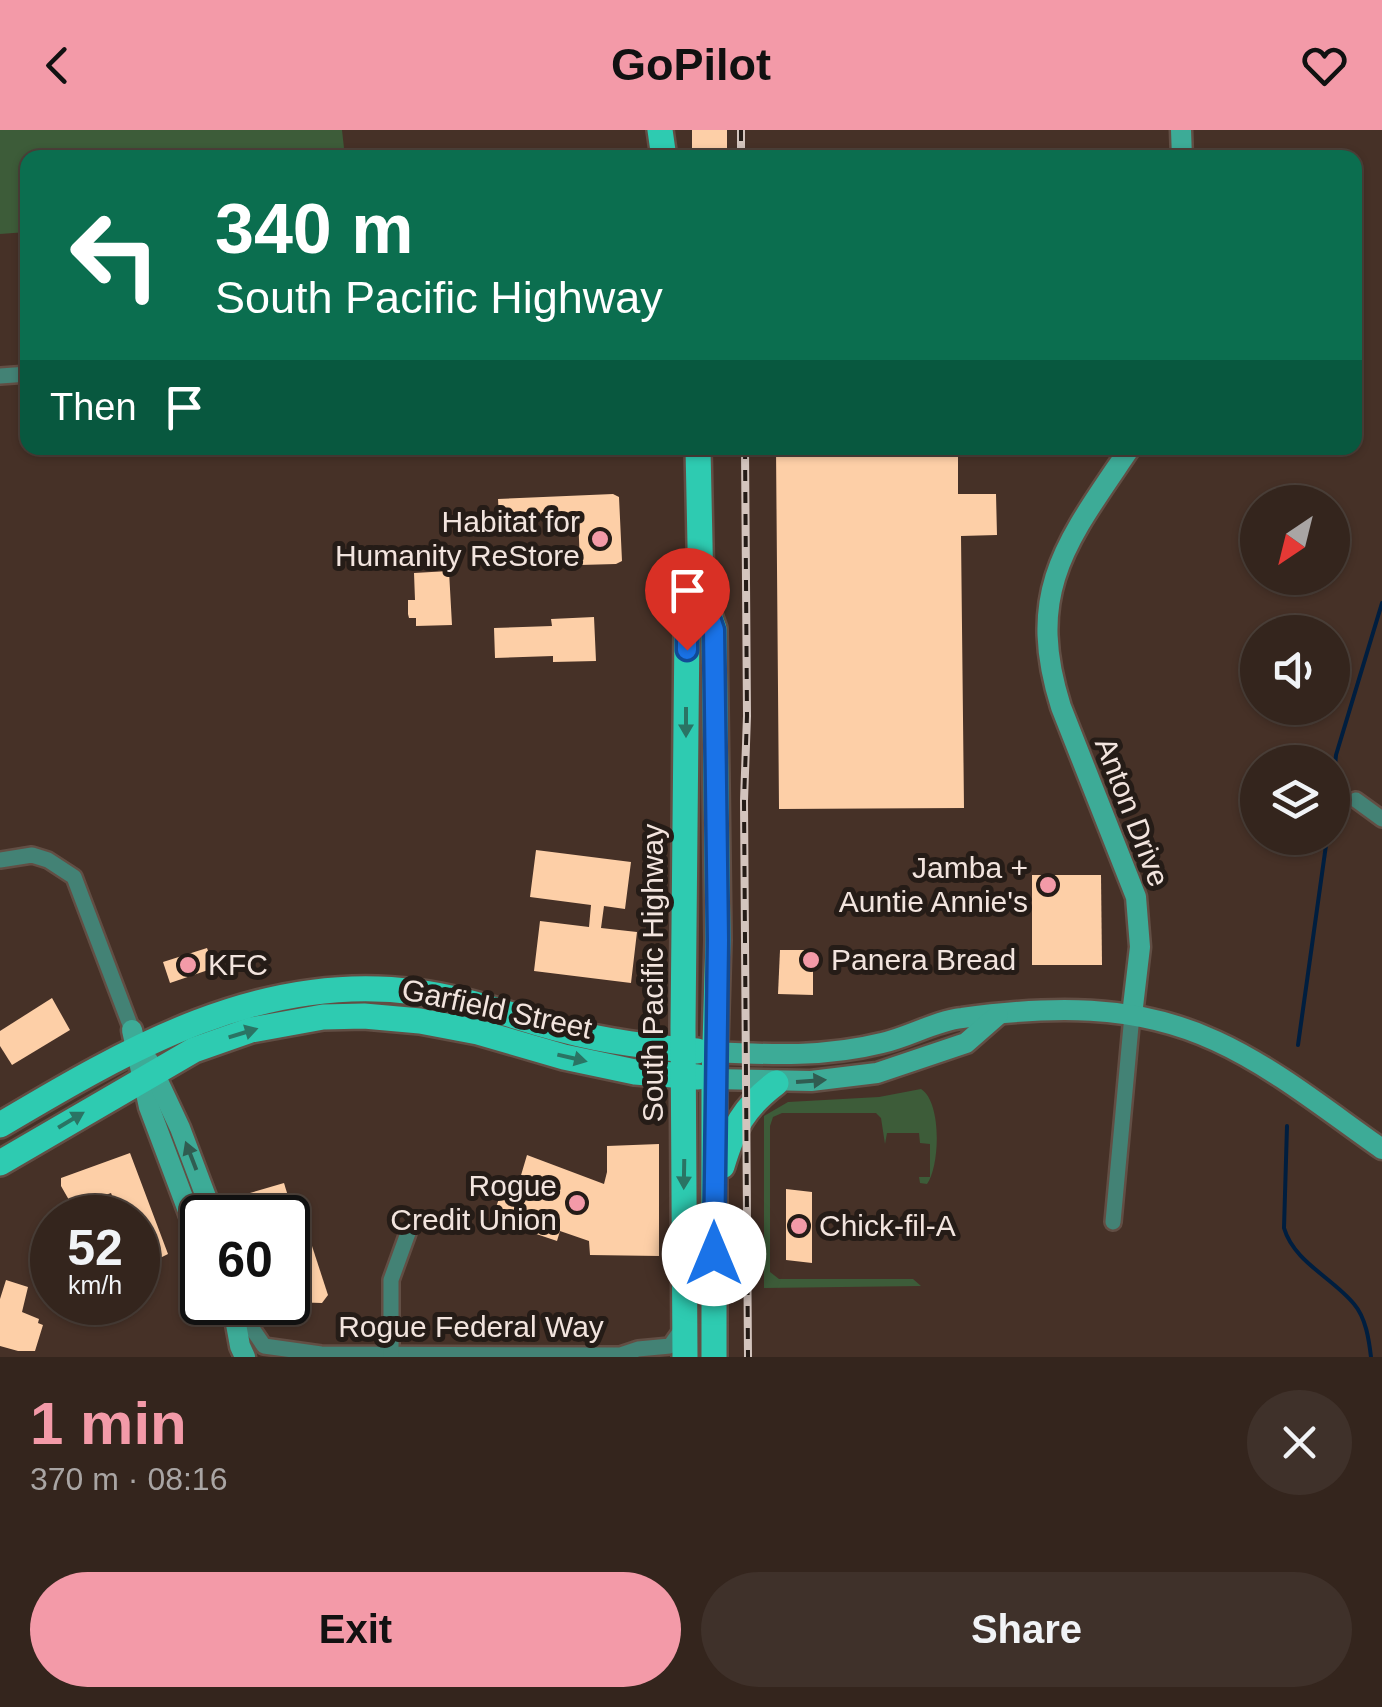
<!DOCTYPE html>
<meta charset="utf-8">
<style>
:root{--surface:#34251d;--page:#3f312a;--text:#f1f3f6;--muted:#a9a5a4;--line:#4e423b;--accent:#f39aa8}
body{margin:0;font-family:Helvetica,sans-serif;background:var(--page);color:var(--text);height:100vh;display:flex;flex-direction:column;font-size:38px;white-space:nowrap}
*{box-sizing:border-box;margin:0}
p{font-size:32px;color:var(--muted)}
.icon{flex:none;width:55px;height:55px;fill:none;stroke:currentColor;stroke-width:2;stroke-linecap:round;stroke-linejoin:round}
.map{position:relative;height:1227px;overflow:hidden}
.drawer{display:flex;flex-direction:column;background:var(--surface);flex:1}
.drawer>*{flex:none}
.hud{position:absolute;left:20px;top:20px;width:1342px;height:305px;border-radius:20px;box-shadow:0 2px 8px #0004,0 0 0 2px var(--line);background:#0b6e4f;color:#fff;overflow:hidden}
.needle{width:65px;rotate:215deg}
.controls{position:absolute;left:1240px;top:355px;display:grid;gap:20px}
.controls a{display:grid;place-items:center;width:110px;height:110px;border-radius:50%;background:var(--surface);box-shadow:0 2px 8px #0004,0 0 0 2px var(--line);font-size:50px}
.speed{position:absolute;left:30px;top:1065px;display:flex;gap:20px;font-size:50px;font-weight:700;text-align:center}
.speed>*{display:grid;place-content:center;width:130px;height:130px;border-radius:50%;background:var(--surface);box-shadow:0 2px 8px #0004,0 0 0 2px var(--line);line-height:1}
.speed small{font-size:25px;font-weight:400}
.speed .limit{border:5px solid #111;border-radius:15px;background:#fff;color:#111}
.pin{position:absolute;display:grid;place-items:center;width:85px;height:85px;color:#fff;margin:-102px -42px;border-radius:50% 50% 50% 0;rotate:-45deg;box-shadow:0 0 10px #0007}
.pin .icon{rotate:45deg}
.me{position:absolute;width:110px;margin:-55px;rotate:0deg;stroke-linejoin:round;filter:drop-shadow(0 0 8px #0008)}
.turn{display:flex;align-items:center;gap:35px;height:210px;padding:0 30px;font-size:45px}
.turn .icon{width:130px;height:130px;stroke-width:2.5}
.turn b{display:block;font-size:70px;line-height:85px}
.then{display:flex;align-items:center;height:95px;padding:0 30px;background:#0003;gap:20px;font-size:38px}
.round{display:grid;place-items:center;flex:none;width:105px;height:105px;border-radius:52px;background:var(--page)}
.summary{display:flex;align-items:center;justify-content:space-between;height:170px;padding:0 30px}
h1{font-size:60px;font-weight:700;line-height:75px;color:var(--accent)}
.action{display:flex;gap:20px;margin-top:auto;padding:20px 30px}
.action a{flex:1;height:115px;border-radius:60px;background:var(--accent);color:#111;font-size:40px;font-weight:700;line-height:115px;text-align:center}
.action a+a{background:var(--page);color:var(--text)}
header{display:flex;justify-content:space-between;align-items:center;height:130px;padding:0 30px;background:var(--accent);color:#111;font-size:45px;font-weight:700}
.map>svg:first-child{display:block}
.green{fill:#3d5c39}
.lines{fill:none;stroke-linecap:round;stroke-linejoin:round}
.stream{stroke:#001e3f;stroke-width:4}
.building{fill:#fdcfa7}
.street-casing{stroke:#624e44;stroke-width:20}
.secondary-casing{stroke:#624e44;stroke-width:25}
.primary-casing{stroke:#624e44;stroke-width:30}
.street{stroke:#438275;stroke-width:15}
.secondary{stroke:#3dab97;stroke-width:20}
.primary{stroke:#2ecbb1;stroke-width:25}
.rail-casing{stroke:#d3c4bd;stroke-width:8}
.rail{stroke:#251c17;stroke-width:4;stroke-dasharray:11;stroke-linecap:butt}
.oneway{fill:#2a7464}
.oneway2{fill:#305c51}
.route-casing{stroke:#114b97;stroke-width:25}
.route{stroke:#1a73e8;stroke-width:18}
.poi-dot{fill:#f39aa8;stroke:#251c17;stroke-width:4}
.labels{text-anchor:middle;stroke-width:10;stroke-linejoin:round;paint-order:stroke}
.poi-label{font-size:30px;fill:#f2e4de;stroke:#251c17;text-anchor:end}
.street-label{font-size:30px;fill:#f2e4de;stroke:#251c17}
</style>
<header><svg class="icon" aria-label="back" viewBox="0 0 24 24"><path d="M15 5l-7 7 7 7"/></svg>GoPilot<svg class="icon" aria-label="heart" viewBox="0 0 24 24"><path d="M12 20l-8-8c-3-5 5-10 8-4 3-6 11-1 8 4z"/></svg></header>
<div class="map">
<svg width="1382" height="1227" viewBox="0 0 1382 1227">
<rect width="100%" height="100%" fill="#463127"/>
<!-- green -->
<g class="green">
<path d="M0 0H342L345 27 28 28 27 102 0 104Z"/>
<path d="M921 959C942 972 940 1036 927 1054L920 1053 919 1047H930V1014L920 1013 919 1003H887L885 1014 881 988 876 983H782L773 987 770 996V1142L779 1149H913L921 1156 764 1158V986L788 972 879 967Z"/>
</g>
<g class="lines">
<!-- stream -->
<g class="stream">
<path d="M1332 666 1336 625 1382 473"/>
<path d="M1298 915 1327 708"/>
<path d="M1287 996 1284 1098C1294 1132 1333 1148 1354 1174 1366 1188 1369 1210 1371 1227"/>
</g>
</g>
<!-- building -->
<g class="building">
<path d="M692 0H727V28L692 25Z"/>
<path d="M776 318H958V364H996L997 405 961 406 964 678 779 679Z"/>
<path d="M613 364 619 367 622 431 616 434 580 435 578 384 499 388 498 369Z"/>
<path d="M449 441 452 495 416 496V488H409L408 484V470H415L414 443Z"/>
<path d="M594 487 596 531 553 532V526L495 528 494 498 552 496 551 489Z"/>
<path d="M536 720 631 732 625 779 604 776 601 798 637 802 631 853 534 841 540 791 589 797 591 775 530 767Z"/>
<path d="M1032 745H1101L1102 835H1032Z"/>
<path d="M207 818 214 838 170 853 163 832Z"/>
<path d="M780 820H813V865L778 864Z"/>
<path d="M52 868 70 900 12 935 0 916V901Z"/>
<path d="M659 1014V1126L590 1125 589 1111 560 1101 557 1111 492 1089 506 1048 519 1052 527 1025 604 1054 607 1042V1016Z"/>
<path d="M130 1023 168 1124 146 1135 145 1132 138 1135V1088H121L111 1063 73 1077 61 1056V1048Z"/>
<path d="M284 1053 291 1076 258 1086 250 1063Z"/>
<path d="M786 1059 812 1062V1133L786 1130Z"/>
<path d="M312 1116 328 1165 322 1173 289 1172 288 1123Z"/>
<path d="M6 1150 28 1157 22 1182 39 1189 38 1193 43 1195 35 1221H18L0 1216V1169Z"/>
</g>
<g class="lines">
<defs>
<g id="street">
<path d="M0 246 28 244"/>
<path d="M1356 670 1382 689"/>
<path d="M0 730 32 725 48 730 74 747 132 900"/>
<path d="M1113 1092 1132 885"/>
<path d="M249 1194 264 1216 321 1224 620 1225 638 1219 670 1216 682 1199"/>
<path d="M391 1225V1150L408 1103"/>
</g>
<g id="secondary">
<path d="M1181 0 1182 28"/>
<path d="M1130 318C1068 410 1024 460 1061 577L1136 767 1140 817 1132 885"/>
<path d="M132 900 149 977 202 1118"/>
<path d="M715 922C772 925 826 927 882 913 909 907 935 891 962 888 1048 876 1135 873 1216 911 1275 938 1329 982 1382 1019"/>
<path d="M149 932 180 998 214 1088"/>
<path d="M714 949 811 951 877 943 966 913 998 885"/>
<path d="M232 1172 240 1216 245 1227"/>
</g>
<g id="primary">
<path d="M660 0 664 28"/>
<path d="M698 318 701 462 714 499 718 810 714 949V1227"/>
<path d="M0 995C128 919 261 841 416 862 466 868 514 887 563 900 607 912 651 917 697 921"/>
<path d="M0 1033 194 920 251 900 323 887 364 886 420 891 478 902 564 927 635 942 698 947"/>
<path d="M722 1036C734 997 743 978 776 953"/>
<path d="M685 1227 683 897 687 497 701 462"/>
</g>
</defs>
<!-- street casing -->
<use href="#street" class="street-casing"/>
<!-- secondary casing -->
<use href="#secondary" class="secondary-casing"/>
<!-- primary casing -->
<use href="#primary" class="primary-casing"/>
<!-- street -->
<use href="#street" class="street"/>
<!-- secondary -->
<use href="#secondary" class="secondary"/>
<!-- primary -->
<use href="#primary" class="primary"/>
<defs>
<g id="rail">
<path d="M741 0V28"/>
<path d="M745 318 747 586 744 671 748 1227"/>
</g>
</defs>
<!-- rail casing -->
<use href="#rail" class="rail-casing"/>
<!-- rail -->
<use href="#rail" class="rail"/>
</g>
<!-- one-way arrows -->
<defs><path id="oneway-solid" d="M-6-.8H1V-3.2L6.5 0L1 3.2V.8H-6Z" transform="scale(2.5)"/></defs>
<g class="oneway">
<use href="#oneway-solid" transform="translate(686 592) rotate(90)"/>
<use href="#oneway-solid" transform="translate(243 903) rotate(-17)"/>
<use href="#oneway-solid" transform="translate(572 928) rotate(13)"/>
<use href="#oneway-solid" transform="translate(71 990) rotate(-31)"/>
<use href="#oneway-solid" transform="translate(684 1044) rotate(91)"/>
</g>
<g class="oneway2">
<use href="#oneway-solid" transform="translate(811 951) rotate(-4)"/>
<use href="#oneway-solid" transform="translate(191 1026) rotate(-111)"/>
</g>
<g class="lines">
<defs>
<path id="route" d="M687 520V497L701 462 714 500 718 810 714 1124"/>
</defs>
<!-- route casing -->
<use href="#route" class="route-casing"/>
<!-- route -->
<use href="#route" class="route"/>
</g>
<!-- markers -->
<g class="poi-dot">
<circle cx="600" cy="409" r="10"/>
<circle cx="1048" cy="755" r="10"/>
<circle cx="811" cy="830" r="10"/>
<circle cx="188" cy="835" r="10"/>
<circle cx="577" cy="1073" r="10"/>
<circle cx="799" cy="1096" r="10"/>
</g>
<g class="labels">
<!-- poi labels -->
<g class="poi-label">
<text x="580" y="402">Habitat for<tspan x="580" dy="34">Humanity ReStore</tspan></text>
<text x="1028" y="748">Jamba +<tspan x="1028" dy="34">Auntie Annie's</tspan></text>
<text x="831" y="840" text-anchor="start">Panera Bread</text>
<text x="208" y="845" text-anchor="start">KFC</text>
<text x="557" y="1066">Rogue<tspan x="557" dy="34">Credit Union</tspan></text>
<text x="819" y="1106" text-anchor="start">Chick-fil-A</text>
</g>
<!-- street labels -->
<g class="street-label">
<text transform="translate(1132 682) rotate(69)" y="10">Anton Drive</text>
<text transform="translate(653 843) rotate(-90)" y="10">South Pacific Highway</text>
<text transform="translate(497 879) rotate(12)" y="10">Garfield Street</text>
<text x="471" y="1207">Rogue Federal Way</text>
</g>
</g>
</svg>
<div class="controls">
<a><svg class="needle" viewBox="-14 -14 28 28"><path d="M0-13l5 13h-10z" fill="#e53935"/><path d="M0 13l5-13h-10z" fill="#a9a5a4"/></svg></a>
<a><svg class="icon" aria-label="sound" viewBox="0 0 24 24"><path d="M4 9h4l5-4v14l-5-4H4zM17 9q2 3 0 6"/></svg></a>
<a><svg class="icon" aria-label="layers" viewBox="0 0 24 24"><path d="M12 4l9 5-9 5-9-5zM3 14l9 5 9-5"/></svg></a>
</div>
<div class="speed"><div>52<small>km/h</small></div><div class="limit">60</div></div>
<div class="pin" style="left:687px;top:520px;background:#d93025"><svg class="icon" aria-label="arrive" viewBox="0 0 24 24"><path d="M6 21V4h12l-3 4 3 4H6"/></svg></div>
<svg class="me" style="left:714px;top:1124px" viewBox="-20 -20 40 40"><circle r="19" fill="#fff"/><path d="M0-13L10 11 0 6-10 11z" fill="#1a73e8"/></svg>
<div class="hud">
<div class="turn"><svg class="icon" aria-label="left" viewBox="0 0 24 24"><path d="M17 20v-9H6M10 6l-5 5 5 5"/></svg><div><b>340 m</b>South Pacific Highway</div></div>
<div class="then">Then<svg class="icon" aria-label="arrive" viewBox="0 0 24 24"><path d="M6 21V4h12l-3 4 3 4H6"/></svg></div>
</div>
</div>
<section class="drawer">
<div class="summary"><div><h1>1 min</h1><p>370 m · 08:16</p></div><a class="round"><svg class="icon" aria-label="close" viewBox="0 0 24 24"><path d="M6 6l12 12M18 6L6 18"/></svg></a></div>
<div class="action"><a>Exit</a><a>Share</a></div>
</section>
